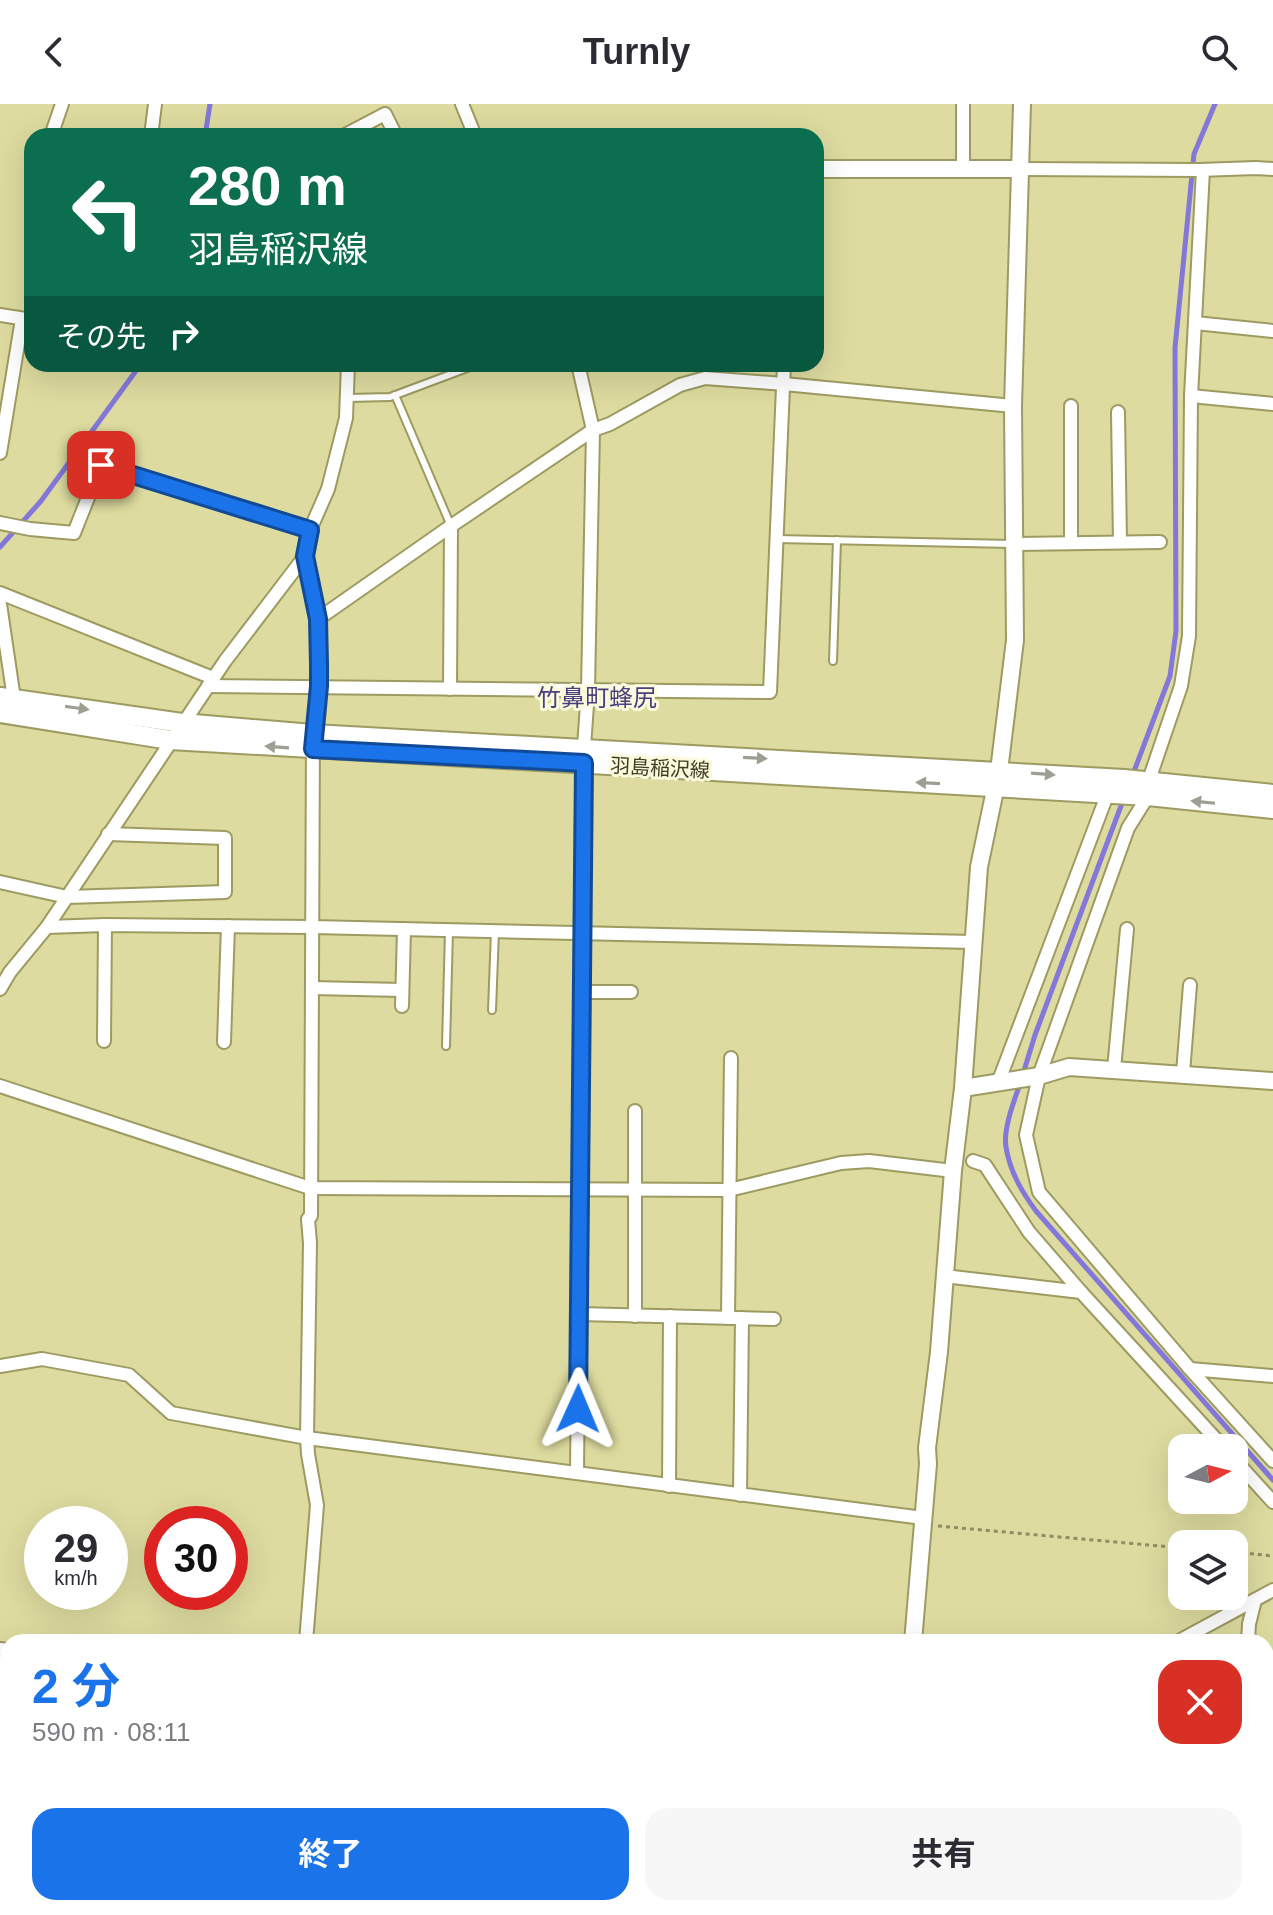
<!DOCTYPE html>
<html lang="ja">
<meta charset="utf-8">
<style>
:root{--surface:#fff;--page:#f7f7f7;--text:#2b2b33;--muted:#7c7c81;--accent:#1a73e8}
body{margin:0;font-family:Arial,"Noto Sans JP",sans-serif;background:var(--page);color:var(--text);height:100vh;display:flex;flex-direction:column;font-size:30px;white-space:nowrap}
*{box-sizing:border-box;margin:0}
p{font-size:26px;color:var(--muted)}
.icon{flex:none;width:44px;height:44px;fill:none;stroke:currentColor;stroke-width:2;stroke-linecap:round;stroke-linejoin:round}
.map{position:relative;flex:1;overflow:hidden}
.panel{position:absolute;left:0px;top:1530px;width:1274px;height:282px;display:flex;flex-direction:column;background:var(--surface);border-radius:24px 24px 0 0;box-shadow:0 8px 32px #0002}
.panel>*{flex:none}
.top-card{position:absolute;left:24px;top:24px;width:800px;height:244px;border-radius:24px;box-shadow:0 8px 32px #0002;background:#0b6e4f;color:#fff;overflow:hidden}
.needle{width:52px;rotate:83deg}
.controls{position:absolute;left:1168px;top:1330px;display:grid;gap:16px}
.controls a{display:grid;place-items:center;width:80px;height:80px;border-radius:16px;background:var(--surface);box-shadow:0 8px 32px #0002;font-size:40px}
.speed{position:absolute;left:24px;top:1402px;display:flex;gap:16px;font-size:40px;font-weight:700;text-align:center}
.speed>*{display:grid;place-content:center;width:104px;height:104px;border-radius:50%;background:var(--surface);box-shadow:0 8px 32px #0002;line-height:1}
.speed small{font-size:20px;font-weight:400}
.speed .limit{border:12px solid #d22;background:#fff;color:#111}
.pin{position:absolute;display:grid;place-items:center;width:68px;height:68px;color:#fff;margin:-34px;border-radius:16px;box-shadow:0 4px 12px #0006}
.me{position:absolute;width:88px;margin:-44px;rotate:1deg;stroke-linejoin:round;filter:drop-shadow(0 0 6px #0008)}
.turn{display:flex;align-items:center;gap:28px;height:168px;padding:0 32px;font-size:36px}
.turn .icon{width:104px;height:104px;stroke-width:2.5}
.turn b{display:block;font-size:56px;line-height:68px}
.then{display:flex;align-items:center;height:76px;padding:0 32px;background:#0003;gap:16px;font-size:30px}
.round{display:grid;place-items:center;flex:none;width:84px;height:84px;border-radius:24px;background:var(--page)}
.summary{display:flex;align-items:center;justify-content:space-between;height:136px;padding:0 32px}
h1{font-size:48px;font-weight:700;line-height:60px;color:var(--accent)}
.button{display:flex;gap:16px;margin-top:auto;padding:16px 32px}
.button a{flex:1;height:92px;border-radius:24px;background:var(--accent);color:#fff;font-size:32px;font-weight:700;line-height:92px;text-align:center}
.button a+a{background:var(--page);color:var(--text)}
header{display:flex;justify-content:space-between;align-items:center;height:104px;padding:0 32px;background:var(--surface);font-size:36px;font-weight:700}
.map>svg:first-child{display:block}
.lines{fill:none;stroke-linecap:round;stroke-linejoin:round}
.stream{stroke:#8378d9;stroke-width:5}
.service-casing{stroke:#9d9b61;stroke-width:10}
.minor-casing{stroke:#9d9b61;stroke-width:16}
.tertiary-casing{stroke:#9d9b61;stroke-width:20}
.secondary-casing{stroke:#9d9b61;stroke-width:22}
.path{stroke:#8e8d63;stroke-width:3;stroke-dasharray:4 4;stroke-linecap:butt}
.service{stroke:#fff;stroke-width:6}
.minor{stroke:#fff;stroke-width:12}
.tertiary{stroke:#fff;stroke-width:16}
.secondary{stroke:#fff;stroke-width:18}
.oneway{fill:#9e9e92}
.route-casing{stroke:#114b97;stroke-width:20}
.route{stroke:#1a73e8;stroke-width:14}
.labels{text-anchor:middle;stroke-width:6;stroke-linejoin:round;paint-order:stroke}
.street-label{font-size:20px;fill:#3e3e25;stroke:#fbfadc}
.quarter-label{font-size:24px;fill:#49417f;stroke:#fbfadc}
</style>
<header><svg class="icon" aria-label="back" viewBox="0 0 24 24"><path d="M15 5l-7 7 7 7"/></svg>Turnly<svg class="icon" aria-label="search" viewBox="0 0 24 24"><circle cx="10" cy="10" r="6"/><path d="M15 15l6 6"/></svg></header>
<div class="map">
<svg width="1273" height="1811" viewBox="0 0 1273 1811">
<rect width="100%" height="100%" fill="#dddb9f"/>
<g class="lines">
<!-- stream -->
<g class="stream">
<path d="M205 32 210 0"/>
<path d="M0 443 41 397 141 260"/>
<path d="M1133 670 1170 572 1176 527 1175 244 1194 50 1215 0"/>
<path d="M1023 970 1035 931 1124 694"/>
<path d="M1020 980C1014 997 1003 1025 1006 1043 1010 1068 1022 1088 1036 1107L1273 1376"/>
</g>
<defs>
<g id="service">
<path d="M395 291 451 422"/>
<path d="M347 294 390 293 478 260"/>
<path d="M777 435 1012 440"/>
<path d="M833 557 837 436"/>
<path d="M492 906 495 827"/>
<path d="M446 942 449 826"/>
</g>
<g id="minor">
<path d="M462 0 475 32"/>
<path d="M963 0V65"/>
<path d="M51 32 62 0"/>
<path d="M151 32 155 0"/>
<path d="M343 32 385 10 396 32"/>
<path d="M1019 65 1199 66 1256 64 1273 65"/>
<path d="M1203 66 1191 292 1189 532 1181 582 1149 676 1148 692 1128 724 1039 972 1026 1031 1039 1088 1190 1265 1273 1357"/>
<path d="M0 211 32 216"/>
<path d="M1195 219 1273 227"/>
<path d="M1191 292 1273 300"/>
<path d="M1071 302V439"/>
<path d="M1118 308 1120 438"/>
<path d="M0 349 22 215"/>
<path d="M0 419 30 425 74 429 101 361 310 426"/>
<path d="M1015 440 1160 438"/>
<path d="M0 489 213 574"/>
<path d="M0 500 14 595"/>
<path d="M318 515 451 422 593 326 610 320 680 281 705 274 784 280 1013 302"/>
<path d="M208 582 770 588 784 260"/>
<path d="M450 585 451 422"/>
<path d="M0 778 67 793 225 788V734L108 730"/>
<path d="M47 823 105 821 312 823 973 838"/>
<path d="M312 884 402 886"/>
<path d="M0 885 10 868 47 823 225 557 305 452"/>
<path d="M582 888H631"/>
<path d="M402 902 404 825"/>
<path d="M104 937 105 821"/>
<path d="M224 938 228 822"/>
<path d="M1114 965 1127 825"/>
<path d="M1183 969 1190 881"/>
<path d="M998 979 1109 686"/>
<path d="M0 982 310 1084 729 1086 841 1059 869 1057 953 1067"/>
<path d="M635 1007V1212"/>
<path d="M973 1057 985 1061 1029 1128 1081 1188"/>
<path d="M944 1172 1081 1188 1224 1344"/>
<path d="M579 1210 774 1215"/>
<path d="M728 1214 731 954"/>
<path d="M0 1262 42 1255 129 1271 171 1309 307 1334 923 1414"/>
<path d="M1190 1265 1273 1272"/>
<path d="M1234 1355 1273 1398"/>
<path d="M577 1369 584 643 588 586 593 326 578 260"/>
<path d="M669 1382 670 1212"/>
<path d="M740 1391 742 1214"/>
<path d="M306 1538 317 1401 308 1350 307 1334 310 1139 308 1115 311 1112 313 630 319 582 318 515 305 452 310 426 328 385 346 314 348 260"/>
<path d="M1177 1538 1273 1486"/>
<path d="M1248 1538 1249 1520 1255 1496"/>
<path d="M0 1545 8 1546"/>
<path d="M1266 1646 1273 1647"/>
<path d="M286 1811 287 1804"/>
<path d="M687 1811 699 1804"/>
<path d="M1228 1811 1229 1804"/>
</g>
<g id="tertiary">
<path d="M816 65H1019"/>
<path d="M963 984 1039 972 1069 963 1273 977"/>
<path d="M913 1538 928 1360 927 1344 939 1248 953 1067 963 984 979 763 999 667 1015 536 1013 302 1022 0"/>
<path d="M921 1804 922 1811"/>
</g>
<g id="secondary">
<path d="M0 593 182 619 313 630 1124 675 1273 690"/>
<path d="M0 609 170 636 1148 692 1273 705"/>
</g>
</defs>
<!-- service casing -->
<use href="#service" class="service-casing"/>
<!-- minor casing -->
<use href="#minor" class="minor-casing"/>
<!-- tertiary casing -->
<use href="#tertiary" class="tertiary-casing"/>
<!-- secondary casing -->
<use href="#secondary" class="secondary-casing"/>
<!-- path -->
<g class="path">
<path d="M938 1422 1182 1444"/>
<path d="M1234 1448 1273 1452"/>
</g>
<!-- service -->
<use href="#service" class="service"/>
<!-- minor -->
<use href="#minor" class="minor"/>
<!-- tertiary -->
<use href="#tertiary" class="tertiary"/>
<!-- secondary -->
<use href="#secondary" class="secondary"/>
</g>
<!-- one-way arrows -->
<defs><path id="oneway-solid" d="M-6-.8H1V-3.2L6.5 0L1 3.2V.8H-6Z" transform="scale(2)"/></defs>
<g class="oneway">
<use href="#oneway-solid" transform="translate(77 604) rotate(8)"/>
<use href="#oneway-solid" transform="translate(277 643) rotate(-176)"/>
<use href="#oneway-solid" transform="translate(755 654) rotate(3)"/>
<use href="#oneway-solid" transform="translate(1043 670) rotate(4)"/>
<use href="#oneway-solid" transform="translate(928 679) rotate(-177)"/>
<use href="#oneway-solid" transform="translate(1203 698) rotate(-174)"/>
</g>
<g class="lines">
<defs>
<path id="route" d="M101 361 310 426 305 452 318 515 319 560V582L313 645 584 659 578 1305"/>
</defs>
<!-- route casing -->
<use href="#route" class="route-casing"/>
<!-- route -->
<use href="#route" class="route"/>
</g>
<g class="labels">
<!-- street labels -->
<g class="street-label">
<text transform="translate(660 664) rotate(3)" y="7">羽島稲沢線</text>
</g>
<!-- quarter labels -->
<g class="quarter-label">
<text x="597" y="602">竹鼻町蜂尻</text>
</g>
</g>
</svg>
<div class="controls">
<a><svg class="needle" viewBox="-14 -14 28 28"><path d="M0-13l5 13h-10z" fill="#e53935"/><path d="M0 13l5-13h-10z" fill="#7c7c81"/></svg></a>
<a><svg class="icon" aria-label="layers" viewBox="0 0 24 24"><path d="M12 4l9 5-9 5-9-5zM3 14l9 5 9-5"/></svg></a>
</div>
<div class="speed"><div>29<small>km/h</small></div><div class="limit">30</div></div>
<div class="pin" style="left:101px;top:361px;background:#d93025"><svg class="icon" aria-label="arrive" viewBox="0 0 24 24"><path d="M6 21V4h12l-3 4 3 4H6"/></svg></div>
<svg class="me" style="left:578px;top:1305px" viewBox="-20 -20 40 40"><path d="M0-17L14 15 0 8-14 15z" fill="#1a73e8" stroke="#fff" stroke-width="4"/></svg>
<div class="top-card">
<div class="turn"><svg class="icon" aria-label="left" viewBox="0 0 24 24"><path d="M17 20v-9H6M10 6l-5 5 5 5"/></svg><div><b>280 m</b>羽島稲沢線</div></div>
<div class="then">その先<svg class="icon" aria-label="right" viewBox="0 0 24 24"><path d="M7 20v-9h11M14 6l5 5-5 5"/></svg></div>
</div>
<section class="panel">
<div class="summary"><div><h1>2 分</h1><p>590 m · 08:11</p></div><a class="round" style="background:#d93025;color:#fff"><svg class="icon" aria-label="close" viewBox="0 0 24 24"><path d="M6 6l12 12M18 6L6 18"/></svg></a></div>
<div class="button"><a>終了</a><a>共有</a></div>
</section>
</div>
